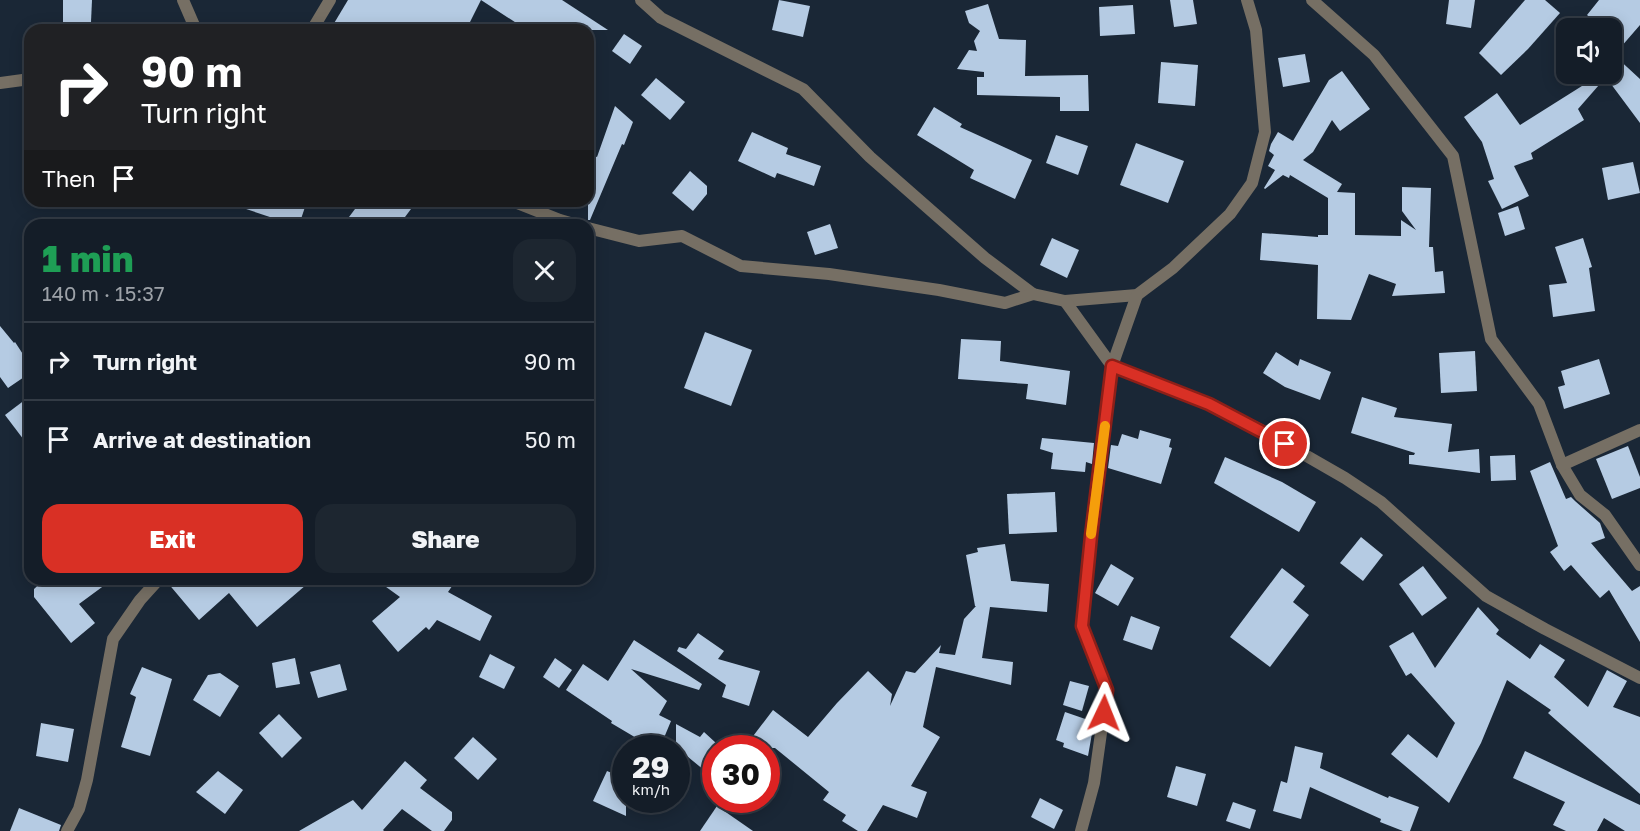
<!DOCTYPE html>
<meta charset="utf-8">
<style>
:root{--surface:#141d28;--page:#1d2630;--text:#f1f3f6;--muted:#9da2a8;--line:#333b45;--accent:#d93025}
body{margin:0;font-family:"Golos Text",sans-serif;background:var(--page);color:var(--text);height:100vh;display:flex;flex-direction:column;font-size:22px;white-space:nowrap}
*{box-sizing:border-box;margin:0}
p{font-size:20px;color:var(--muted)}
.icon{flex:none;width:33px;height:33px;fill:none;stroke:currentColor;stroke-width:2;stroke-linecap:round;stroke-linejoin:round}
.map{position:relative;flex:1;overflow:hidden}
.details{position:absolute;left:24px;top:219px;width:570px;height:366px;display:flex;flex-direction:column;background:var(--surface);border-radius:18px;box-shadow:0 3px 15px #0003,0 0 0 2px var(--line)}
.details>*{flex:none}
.guide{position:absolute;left:24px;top:24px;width:570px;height:183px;border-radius:18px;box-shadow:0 3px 15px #0003,0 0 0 2px var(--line);background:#202124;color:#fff;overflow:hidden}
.fabs{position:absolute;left:1556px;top:18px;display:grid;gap:12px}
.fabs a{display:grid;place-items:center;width:66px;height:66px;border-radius:12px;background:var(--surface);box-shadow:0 3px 15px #0003,0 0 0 2px var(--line);font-size:30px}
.speed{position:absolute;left:612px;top:735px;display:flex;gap:12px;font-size:30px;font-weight:700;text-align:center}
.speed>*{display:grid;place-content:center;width:78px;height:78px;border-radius:50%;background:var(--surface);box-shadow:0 3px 15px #0003,0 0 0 2px var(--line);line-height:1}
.speed small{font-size:15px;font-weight:400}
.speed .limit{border:9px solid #d22;background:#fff;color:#111}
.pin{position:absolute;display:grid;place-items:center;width:51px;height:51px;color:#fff;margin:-26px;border:3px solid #fff;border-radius:50%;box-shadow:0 2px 6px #0007}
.me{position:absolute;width:66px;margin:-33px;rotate:2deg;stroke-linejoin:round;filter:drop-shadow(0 0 4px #0008)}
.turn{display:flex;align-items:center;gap:21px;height:126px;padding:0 18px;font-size:27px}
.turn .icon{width:78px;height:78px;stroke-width:2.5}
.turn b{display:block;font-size:42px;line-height:51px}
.then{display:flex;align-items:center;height:57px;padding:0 18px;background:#0003;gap:12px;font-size:22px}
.round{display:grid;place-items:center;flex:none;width:63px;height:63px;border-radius:18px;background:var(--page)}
.summary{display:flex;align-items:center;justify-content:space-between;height:102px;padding:0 18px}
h1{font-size:36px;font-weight:800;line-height:45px;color:#1e9e55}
.button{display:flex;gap:12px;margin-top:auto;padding:12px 18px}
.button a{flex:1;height:69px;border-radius:18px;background:var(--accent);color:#fff;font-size:24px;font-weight:800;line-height:69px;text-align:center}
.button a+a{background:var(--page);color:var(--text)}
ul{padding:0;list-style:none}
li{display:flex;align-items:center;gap:18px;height:78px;padding:0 18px;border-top:2px solid var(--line)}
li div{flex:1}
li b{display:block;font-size:22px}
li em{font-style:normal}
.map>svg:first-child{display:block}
.building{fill:#b5cbe3}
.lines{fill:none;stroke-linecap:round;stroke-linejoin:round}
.street{stroke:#766f64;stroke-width:12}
.route-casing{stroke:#8d1f18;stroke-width:15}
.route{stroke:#d93025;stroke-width:10}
.slow{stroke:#f59e0b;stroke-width:10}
</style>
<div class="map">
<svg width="1640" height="831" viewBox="0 0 1640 831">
<rect width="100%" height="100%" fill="#1a2736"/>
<!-- building -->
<g class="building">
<path d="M63 0H92L91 22 63 23Z"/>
<path d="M348 0H481L466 30H330Z"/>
<path d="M481 0H562L608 30H527Z"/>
<path d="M779 0 810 6 803 37 772 30Z"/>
<path d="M1170 0H1193L1197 24 1174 27Z"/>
<path d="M1449 0H1475L1471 28 1446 24Z"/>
<path d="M1525 0H1545L1560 13 1528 49 1501 75 1479 53Z"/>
<path d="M1599 0H1640V25L1614 55 1640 79V123L1611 84V28H1603L1587 15Z"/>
<path d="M988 4 999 39 1026 40 1025 76 1088 75 1089 111H1060V97L977 95V77H984V72L957 69 969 50 977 51 974 41 980 31 969 23 965 11Z"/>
<path d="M1133 5 1135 34 1100 36 1099 7Z"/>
<path d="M624 34 642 46 630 64 612 51Z"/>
<path d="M1305 54 1310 82 1283 87 1278 58Z"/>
<path d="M1161 62 1198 65 1195 106 1158 103Z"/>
<path d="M1342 71 1370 109 1340 131 1332 120 1313 152 1303 160 1342 184 1337 192 1355 193V235L1401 236V220L1416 230 1402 211V187L1431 188 1429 247H1433L1435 272 1443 271 1445 293 1392 296 1396 284 1369 274 1351 320 1317 319 1318 265 1260 260 1262 233 1318 237V235H1328V198L1290 175 1289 178 1283 175 1265 189 1264 188 1275 170 1268 166 1274 155 1269 151 1271 144 1278 132 1293 141 1329 80Z"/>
<path d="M1601 74H1603L1606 77 1578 109 1584 120 1531 153 1533 159 1514 166 1529 196 1502 209 1488 181 1494 179 1482 142 1464 117 1497 93 1520 125Z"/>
<path d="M656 78 685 102 670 120 641 95Z"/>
<path d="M615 106 633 122 624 145 622 144 590 220H588V170L594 156 597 157Z"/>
<path d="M934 107 962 124 960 127 1032 160 1015 199 970 178 974 170 917 135Z"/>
<path d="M752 132 788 148 786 154 821 166 814 186 777 173 775 178 738 161Z"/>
<path d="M1056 135 1088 146 1078 175 1046 163Z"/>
<path d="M1136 143 1184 161 1168 203 1120 185Z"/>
<path d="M1633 162 1640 193 1608 200 1602 168Z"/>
<path d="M690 171 707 186V194L693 211 672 193Z"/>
<path d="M234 201H307L299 225H294L234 205Z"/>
<path d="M361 201H417L399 225H343Z"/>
<path d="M1518 206 1525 229 1505 236 1498 213Z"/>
<path d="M830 224 838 248 815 255 807 232Z"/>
<path d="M1052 238 1079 250 1067 278 1040 265Z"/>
<path d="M1583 238 1592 267 1589 268 1595 311 1553 317 1549 285 1567 283 1555 247Z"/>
<path d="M0 326 14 343 15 342 30 365V373L8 388 0 377Z"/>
<path d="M705 332 752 350 731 406 684 388Z"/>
<path d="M961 339 1001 341 1000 361 1070 371 1066 405 1026 399 1028 384 958 379Z"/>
<path d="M1475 351 1477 391 1441 393 1439 353Z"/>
<path d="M1276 352 1298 366 1300 359 1331 372 1320 400 1285 387 1263 373Z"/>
<path d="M1599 359 1610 394 1564 409 1558 387 1565 385 1561 371Z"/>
<path d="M30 396V448L5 415Z"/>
<path d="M1362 397 1397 408 1394 417 1452 424 1448 452 1479 449 1480 473 1409 464V455H1414L1415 453 1351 433Z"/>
<path d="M1140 430 1171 439 1169 447 1172 448 1161 484 1108 468 1111 445 1118 446 1122 434 1138 439Z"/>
<path d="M1042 438 1094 443 1092 464 1086 462 1085 472 1051 469 1053 453 1040 449Z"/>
<path d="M1628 446 1640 477V488L1612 499 1596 459Z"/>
<path d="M1515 455 1516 480 1491 481 1490 456Z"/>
<path d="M1225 457 1282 482 1316 502 1299 532 1214 483Z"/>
<path d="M1550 462 1566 499 1571 497 1575 501 1600 523 1605 538 1591 543 1632 591 1640 586V642L1609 590 1600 598 1571 565 1564 571 1550 552 1558 546 1530 471Z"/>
<path d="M1055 492 1057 532 1009 534 1007 494Z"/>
<path d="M1361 537 1383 555 1363 581 1340 563Z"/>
<path d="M1005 544 1011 581 1049 584 1047 612 990 607 982 658 1013 662 1011 685 936 667 923 727 940 737 911 786 927 792 917 818 883 805 867 831H858L842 821 846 815 823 800 829 792 775 748H744L773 710 808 737 837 703 868 671 892 694 890 706 906 671 915 673 941 645 939 653 955 655 964 619 976 606H975L966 555 978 552 977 548Z"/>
<path d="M1111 564 1134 578 1118 606 1095 593Z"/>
<path d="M1423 566 1447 598 1422 616 1399 584Z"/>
<path d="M1282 568 1305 586 1293 602 1309 615 1270 667 1230 637Z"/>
<path d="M45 579H113L79 604 95 623 71 643 34 597V589Z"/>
<path d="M167 579H313L257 627 229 593 199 620 167 582Z"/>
<path d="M375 579H457L448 592 492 616 480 641 437 620 429 630 426 627 398 652 372 621 400 597Z"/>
<path d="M1478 607 1499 630 1496 634 1530 659 1540 644 1565 660 1554 677 1588 707 1607 670 1627 681 1613 707 1640 717V794L1548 713 1551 710 1507 680 1481 743 1449 803 1391 754 1408 734 1437 758 1455 723 1411 673 1406 676 1389 646 1413 632 1435 668Z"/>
<path d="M1131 616 1160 627 1152 650 1123 640Z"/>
<path d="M698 633 724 651 718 659 760 671 749 706 722 697 726 685 677 651 679 647 686 649Z"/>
<path d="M634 640 702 684 699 690 631 669 667 701 659 715 671 721 661 745 641 734 638 739 611 723 612 721 566 690 583 664 608 681Z"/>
<path d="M490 654 515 667 504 689 479 677Z"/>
<path d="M295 658 300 684 276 688 272 663Z"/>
<path d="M555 658 572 670 559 688 543 677Z"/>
<path d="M340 664 347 690 318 698 310 672Z"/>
<path d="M142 667 172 679 150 756 121 747 136 697 130 694Z"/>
<path d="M220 673 239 686 220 717 193 700 208 675Z"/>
<path d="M1070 681 1089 686 1082 711 1063 705Z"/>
<path d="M1065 712 1094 722 1088 756 1063 747 1064 743 1056 740Z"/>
<path d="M279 714 302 738 282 758 259 733Z"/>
<path d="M41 723 74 729 68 762 36 756Z"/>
<path d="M676 724 700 737 704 732 716 743V780L676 747Z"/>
<path d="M473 737 497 759 478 780 454 758Z"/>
<path d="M1295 746 1323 753 1320 768 1388 798 1389 796 1419 807 1410 831H1403L1380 822 1381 819 1310 787 1301 819 1273 811 1281 781 1287 783Z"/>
<path d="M1525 751 1640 805V831H1625L1604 818 1597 831H1566L1553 825 1565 802 1513 778Z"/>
<path d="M405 761 427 780 420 788 452 812V820L444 831H432L402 809 383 830 384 831H299L353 800 362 810Z"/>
<path d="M1176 766 1206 774 1197 806 1167 797Z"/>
<path d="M218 771 243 790 225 814 196 792Z"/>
<path d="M607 771 626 779V816L593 801Z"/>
<path d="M1040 798 1063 810 1054 829 1031 817Z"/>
<path d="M1233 802 1256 810 1250 829 1226 821Z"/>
<path d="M717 806 753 831H700Z"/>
<path d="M19 808 61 825 59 831H10Z"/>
</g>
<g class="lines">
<!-- street -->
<g class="street">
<path d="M183 0 196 30"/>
<path d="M641 0 661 18 803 89 870 157 985 258 1033 294"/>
<path d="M1312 0 1374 55 1453 156 1491 339 1539 404 1562 465 1580 495 1605 515 1640 565"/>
<path d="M312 30 330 0"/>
<path d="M0 83 30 79"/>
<path d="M512 201 560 220 577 225"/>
<path d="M588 228 639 241 682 236 741 266 829 274 939 290 1005 303 1033 294 1065 301 1137 295 1173 268 1230 214 1252 183 1265 132 1256 30 1247 0"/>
<path d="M1065 301 1112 366 1209 404 1265 432 1345 478 1381 502 1486 596 1545 629 1640 678"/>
<path d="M1562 465 1640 430"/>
<path d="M67 831 79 809 87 780 113 639 140 600 159 579"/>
<path d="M1081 831 1094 783 1107 690 1082 626 1091 536 1112 366 1137 295"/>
</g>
</g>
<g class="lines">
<defs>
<path id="route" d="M1104 713 1107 690 1082 626 1091 536 1112 366 1209 404 1285 444"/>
</defs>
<!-- route casing -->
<use href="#route" class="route-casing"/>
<!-- route -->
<use href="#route" class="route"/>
<!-- slow -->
<path class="slow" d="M1091 534 1105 426"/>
</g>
</svg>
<div class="fabs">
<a><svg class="icon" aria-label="sound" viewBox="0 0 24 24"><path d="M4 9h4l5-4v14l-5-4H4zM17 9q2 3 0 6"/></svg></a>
</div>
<div class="speed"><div>29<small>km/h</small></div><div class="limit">30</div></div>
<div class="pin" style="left:1285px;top:444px;background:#d93025"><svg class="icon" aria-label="arrive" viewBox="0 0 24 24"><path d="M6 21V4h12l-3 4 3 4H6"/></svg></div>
<svg class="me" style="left:1104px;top:713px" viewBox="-20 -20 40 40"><path d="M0-17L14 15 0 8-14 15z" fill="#d93025" stroke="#fff" stroke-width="4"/></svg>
<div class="guide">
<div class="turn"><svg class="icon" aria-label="right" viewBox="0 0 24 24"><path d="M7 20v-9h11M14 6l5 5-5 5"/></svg><div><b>90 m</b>Turn right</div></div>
<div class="then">Then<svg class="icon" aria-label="arrive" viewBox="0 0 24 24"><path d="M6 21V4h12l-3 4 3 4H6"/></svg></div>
</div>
<section class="details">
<div class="summary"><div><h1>1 min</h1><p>140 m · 15:37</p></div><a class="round"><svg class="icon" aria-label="close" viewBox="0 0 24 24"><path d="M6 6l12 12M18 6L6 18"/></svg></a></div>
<ul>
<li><svg class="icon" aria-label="right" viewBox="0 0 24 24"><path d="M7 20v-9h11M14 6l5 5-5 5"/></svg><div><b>Turn right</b></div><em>90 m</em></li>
<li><svg class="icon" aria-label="arrive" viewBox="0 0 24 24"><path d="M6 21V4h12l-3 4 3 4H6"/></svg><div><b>Arrive at destination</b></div><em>50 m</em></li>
</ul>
<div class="button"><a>Exit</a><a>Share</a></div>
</section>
</div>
